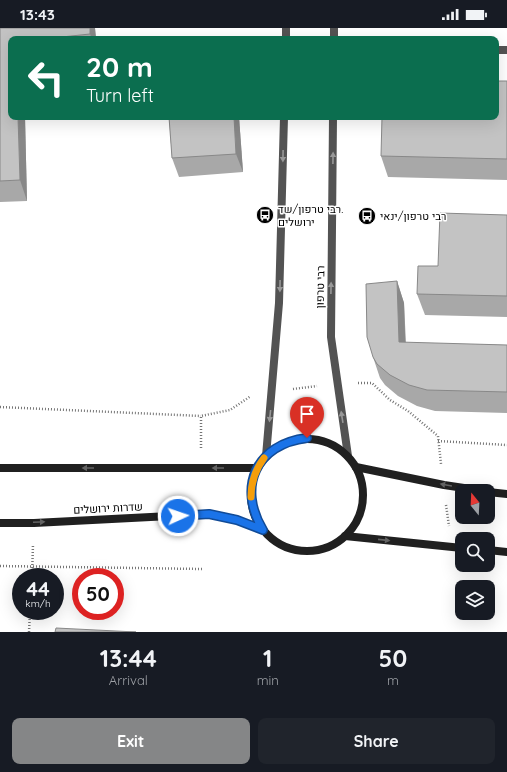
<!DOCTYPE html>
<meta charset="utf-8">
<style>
:root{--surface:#171b24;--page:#20242c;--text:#f1f3f6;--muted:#9ea1a6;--accent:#858687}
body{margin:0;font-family:Quicksand,Heebo,sans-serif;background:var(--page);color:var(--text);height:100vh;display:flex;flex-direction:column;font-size:15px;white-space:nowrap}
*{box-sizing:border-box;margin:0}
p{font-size:13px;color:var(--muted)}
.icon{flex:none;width:22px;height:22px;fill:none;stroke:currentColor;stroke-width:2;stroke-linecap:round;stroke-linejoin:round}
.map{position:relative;height:604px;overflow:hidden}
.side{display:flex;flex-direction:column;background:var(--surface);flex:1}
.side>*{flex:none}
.guide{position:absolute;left:8px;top:8px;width:491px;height:84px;border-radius:8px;box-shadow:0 4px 16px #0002;background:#0b6e4f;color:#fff;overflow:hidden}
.needle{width:26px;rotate:342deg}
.controls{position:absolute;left:455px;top:456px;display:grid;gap:8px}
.controls a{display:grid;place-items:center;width:40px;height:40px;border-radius:8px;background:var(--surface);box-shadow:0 4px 16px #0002;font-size:20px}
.speed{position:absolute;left:12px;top:540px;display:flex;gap:8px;font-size:20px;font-weight:700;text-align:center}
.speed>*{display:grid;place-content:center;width:52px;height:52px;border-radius:50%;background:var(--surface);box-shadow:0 4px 16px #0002;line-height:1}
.speed small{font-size:10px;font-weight:400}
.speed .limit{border:6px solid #d22;background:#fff;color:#111}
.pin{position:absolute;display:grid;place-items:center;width:34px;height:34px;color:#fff;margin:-41px -17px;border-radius:50% 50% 50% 0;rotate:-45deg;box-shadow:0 0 4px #0007}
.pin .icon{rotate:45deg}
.me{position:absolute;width:44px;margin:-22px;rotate:87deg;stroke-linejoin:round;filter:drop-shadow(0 0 3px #0008)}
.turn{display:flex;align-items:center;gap:14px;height:84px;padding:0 12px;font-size:18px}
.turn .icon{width:52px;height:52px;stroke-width:2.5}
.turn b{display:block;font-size:28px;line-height:34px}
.eta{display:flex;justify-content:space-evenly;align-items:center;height:68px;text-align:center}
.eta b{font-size:24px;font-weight:700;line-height:28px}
.action{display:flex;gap:8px;margin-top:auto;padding:8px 12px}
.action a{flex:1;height:46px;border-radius:8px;background:var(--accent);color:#fff;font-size:16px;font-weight:700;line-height:46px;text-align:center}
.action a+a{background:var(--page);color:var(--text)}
.status{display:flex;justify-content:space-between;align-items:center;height:28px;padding:0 20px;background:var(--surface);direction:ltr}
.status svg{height:11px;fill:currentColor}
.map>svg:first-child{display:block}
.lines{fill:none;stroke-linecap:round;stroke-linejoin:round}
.path{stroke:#757575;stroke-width:2.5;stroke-dasharray:1 2;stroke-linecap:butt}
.minor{stroke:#535353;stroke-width:8}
.tertiary{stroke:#535353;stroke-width:8}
.secondary{stroke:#202020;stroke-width:8}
.wall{fill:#a8a8a8}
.shaded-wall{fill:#888}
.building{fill:#c3c3c3;stroke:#888}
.oneway{fill:#989898}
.oneway2{fill:#636363}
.route-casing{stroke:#114b97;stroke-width:10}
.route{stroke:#1a73e8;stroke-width:7}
.slow{stroke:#f59e0b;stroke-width:7}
.labels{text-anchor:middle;stroke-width:3;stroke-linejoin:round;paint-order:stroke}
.poi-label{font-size:11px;fill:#000;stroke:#fff;text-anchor:start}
.street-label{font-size:11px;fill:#000;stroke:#fff}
</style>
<div class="status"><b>13:43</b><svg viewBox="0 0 49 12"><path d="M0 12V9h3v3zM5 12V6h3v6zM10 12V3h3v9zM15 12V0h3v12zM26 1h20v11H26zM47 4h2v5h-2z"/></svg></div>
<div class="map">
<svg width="507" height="604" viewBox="0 0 507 604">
<rect width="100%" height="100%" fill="#fff"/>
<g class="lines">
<!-- path -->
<g class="path">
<path d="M358 355H372L390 372 408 383 438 408 441 436"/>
<path d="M293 361 317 358"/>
<path d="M0 379 201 388"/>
<path d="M438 413 507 417"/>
<path d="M201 420V388L230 382 251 368"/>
<path d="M446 477 449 498"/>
<path d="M0 538 202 541"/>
<path d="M32 549 33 516"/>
<path d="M29 604 30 583"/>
</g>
<!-- minor -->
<path class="minor" d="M496 22H507"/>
<!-- tertiary -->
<g class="tertiary">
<path d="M286 11V0"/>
<path d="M334 11V0"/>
<path d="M333 89 331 309 348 428"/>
<path d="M266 428 279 275 284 89"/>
</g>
<!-- secondary -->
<g class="secondary">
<circle cx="307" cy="467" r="56"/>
<path d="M356 439 444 457 484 463"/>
<path d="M0 440H257"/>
<path d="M488 464 507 466"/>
<path d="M0 495H34L209 486 237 492 263 502"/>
<path d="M345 508 462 520"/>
<path d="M488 522 507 524"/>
</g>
</g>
<!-- wall -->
<g class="wall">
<path d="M0 0H95L96 11H11V89H25L27 173 0 174Z"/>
<path d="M507 53V152L388 149 381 128Z"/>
<path d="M169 89H239L243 144 179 149 172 130Z"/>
<path d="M507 187V289L425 287 417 266 438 238Z"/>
<path d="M397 253 404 275 406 315 507 317V385L435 383 417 378 398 368 385 357 380 350 373 329Z"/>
</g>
<!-- shaded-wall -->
<g class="shaded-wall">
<path d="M90 0H95L96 11H92L90 6Z"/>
<path d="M18 89H25L27 173 20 152Z"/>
<path d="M234 89H239L243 144 236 126Z"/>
<path d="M397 253 404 275 406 336 399 314Z"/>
</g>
<!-- building -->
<g class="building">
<path d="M0 0H90V6L43 11H11V89H18L20 152 0 153Z"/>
<path d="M496 53H507V131L381 128 382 89H496Z"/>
<path d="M169 89H234L236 126 172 130Z"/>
<path d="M440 185 507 187V268L417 266 418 238H438Z"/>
<path d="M397 253 399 314 507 317V364L427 362 409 357 390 347 377 336 373 329 367 309 366 256Z"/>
<path d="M56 600 136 604H55Z"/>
</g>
<!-- one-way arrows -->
<defs><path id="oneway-solid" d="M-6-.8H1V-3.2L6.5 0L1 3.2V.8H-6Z"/></defs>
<g class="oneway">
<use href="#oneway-solid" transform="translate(283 128) rotate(91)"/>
<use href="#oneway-solid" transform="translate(333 130) rotate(-89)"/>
<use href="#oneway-solid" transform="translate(280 258) rotate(91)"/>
<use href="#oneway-solid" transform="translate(331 260) rotate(-89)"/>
<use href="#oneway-solid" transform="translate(270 388) rotate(96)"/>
<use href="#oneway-solid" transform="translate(342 389) rotate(-99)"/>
</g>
<g class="oneway2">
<use href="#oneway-solid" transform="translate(88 440) rotate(-180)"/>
<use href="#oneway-solid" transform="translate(218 440) rotate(180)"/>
<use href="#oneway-solid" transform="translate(446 457) rotate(-170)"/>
<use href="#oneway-solid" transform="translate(39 494) rotate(-2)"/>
<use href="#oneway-solid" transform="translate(384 512) rotate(6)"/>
</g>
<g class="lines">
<defs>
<path id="route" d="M178 488 209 486 237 492 263 502C237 459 256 416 307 410"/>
</defs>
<!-- route casing -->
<use href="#route" class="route-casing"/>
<!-- route -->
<use href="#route" class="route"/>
<!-- slow -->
<path class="slow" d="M251 469C251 454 255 442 264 430"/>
</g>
<!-- icons -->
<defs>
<symbol id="bus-disc" viewBox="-11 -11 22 22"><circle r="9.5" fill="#000" stroke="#fff"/><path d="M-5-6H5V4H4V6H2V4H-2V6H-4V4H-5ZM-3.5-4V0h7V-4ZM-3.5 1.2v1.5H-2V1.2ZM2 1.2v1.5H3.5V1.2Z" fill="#fff"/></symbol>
</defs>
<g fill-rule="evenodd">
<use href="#bus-disc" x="255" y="177" width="20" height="20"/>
<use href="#bus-disc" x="357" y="178" width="20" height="20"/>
</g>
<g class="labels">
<!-- poi labels -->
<g class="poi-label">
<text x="278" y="185">רבי טרפון/שד.<tspan x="278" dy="13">ירושלים</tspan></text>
<text x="380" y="192">רבי טרפון/ינאי</text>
</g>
<!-- street labels -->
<g class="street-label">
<text transform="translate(320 259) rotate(-89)" y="4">רבי טרפון</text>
<text transform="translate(108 480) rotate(-3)" y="4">שדרות ירושלים</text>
</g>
</g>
</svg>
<div class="controls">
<a><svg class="needle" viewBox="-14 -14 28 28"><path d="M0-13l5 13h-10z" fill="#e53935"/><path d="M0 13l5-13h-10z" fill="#9ea1a6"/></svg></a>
<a><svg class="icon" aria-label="search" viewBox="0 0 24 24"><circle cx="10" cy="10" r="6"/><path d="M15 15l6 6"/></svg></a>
<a><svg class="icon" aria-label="layers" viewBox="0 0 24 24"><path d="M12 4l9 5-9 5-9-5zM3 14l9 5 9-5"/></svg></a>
</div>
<div class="speed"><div>44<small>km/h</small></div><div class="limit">50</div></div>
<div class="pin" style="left:307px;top:410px;background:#d93025"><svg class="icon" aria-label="arrive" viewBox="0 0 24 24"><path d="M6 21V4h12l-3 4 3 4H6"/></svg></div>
<svg class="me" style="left:178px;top:488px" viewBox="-20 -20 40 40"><circle r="17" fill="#1a73e8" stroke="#fff" stroke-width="3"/><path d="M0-11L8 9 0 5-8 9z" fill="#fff"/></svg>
<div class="guide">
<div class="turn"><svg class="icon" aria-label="left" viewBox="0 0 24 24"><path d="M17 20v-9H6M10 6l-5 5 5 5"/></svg><div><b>20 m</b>Turn left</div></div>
</div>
</div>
<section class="side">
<div class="eta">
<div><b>13:44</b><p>Arrival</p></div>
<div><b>1</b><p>min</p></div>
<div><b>50</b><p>m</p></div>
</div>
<div class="action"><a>Exit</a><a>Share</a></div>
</section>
